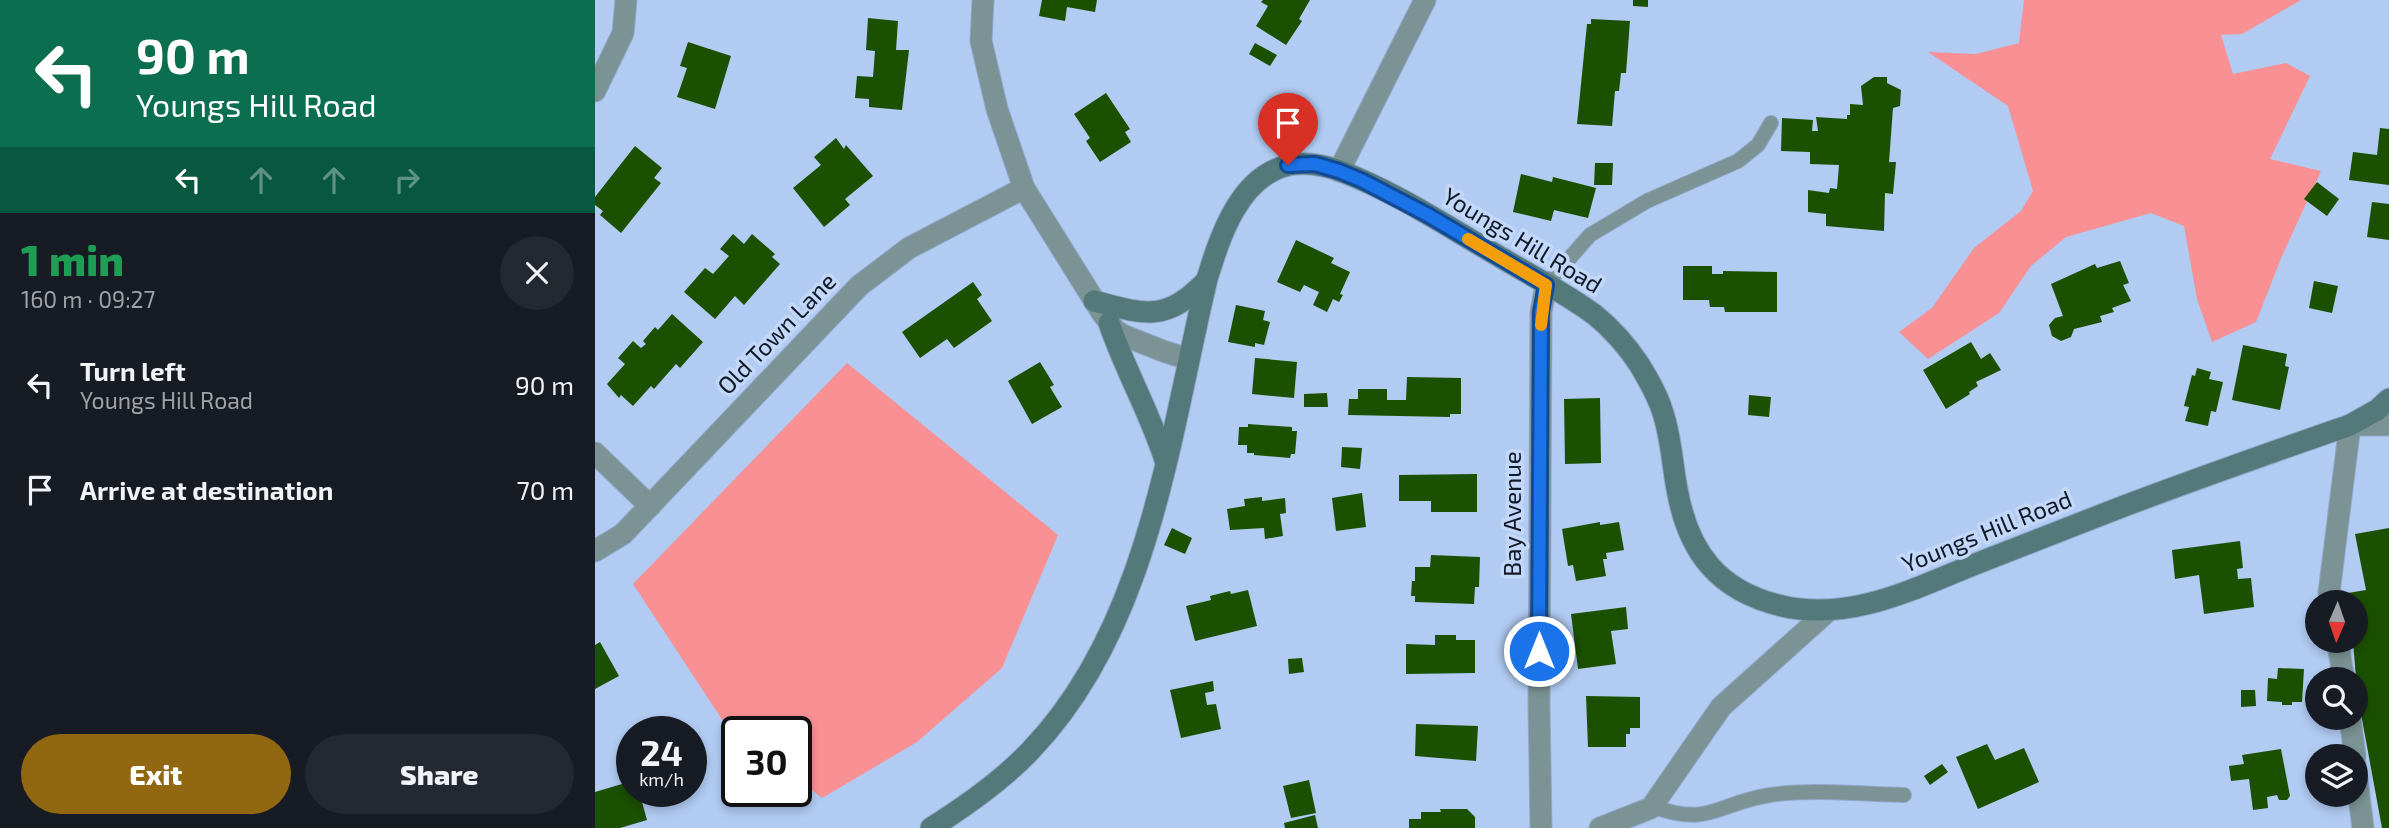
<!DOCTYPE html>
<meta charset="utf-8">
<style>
:root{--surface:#171b24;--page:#242831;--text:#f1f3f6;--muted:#9ea1a6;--accent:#926711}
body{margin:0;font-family:"Exo 2",sans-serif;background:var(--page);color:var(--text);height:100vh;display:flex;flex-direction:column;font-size:26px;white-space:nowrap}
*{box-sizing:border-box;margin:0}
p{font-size:23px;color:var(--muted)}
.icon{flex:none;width:38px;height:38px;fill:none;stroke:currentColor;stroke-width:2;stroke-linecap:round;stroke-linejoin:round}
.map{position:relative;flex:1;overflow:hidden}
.panel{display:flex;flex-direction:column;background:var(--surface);width:595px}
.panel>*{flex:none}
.guide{background:#0b6e4f;color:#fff;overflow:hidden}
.needle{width:46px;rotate:182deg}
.buttons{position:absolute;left:1710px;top:590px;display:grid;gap:14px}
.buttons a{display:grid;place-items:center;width:63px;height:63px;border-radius:50%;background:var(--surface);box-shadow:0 4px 10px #0003;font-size:35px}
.speed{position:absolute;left:21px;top:716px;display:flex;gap:14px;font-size:35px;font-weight:700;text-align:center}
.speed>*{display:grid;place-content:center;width:91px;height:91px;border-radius:50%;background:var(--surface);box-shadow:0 4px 10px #0003;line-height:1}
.speed small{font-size:18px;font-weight:400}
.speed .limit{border:4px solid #111;border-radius:10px;background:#fff;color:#111}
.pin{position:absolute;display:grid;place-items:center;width:60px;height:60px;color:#fff;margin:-72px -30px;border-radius:50% 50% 50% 0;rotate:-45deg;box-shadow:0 0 7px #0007}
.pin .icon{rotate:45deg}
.me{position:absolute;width:77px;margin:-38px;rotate:0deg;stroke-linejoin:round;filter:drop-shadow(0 0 5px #0008)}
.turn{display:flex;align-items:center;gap:24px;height:147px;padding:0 21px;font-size:32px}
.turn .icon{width:91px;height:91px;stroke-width:2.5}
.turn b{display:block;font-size:49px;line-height:60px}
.lanes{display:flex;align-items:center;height:66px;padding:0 21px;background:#0003;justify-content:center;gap:35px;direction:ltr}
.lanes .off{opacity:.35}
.round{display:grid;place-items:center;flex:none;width:74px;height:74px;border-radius:37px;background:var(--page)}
.overview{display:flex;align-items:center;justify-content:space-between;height:119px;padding:0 21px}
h1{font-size:42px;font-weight:800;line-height:52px;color:#1e9e55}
.cta{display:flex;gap:14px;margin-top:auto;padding:14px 21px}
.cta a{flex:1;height:80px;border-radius:42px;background:var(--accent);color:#fff;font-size:28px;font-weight:800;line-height:80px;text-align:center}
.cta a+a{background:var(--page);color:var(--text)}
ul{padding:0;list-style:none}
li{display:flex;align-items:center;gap:21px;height:105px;padding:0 21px}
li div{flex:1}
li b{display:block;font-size:26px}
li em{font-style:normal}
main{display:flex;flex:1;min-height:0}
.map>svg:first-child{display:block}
.green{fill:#f99094}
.building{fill:#1b5000}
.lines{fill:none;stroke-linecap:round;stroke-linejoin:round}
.lane-casing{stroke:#91a7c9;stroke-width:16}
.street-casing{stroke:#91a7c9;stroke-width:23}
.secondary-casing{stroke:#91a7c9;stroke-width:23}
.lane{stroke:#7b9394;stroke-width:14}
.street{stroke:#7b9394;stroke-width:21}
.secondary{stroke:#53797a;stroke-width:21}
.route-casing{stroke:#114b97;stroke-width:18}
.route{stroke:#1a73e8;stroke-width:12}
.slow{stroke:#f59e0b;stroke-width:12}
.labels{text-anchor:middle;stroke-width:7;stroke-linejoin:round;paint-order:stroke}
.street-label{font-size:24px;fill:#0f1927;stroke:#c3d8f8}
</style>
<main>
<section class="panel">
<div class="guide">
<div class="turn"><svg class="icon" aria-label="left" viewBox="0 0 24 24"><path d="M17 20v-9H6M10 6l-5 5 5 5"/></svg><div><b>90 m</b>Youngs Hill Road</div></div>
<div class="lanes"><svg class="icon" aria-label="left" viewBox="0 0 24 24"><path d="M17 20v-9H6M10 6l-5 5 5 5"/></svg><svg class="icon off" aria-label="ahead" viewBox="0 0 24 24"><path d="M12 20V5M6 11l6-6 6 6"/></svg><svg class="icon off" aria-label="ahead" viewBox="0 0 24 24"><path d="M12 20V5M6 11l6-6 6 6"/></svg><svg class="icon off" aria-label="right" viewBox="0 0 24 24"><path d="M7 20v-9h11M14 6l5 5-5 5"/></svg></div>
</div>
<div class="overview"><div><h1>1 min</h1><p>160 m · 09:27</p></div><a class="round"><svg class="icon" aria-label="close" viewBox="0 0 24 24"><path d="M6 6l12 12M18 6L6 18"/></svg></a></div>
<ul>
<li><svg class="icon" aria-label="left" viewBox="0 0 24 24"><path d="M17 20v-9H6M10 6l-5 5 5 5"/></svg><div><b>Turn left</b><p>Youngs Hill Road</p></div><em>90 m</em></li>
<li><svg class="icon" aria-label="arrive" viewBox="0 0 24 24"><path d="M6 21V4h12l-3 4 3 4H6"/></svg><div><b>Arrive at destination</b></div><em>70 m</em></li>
</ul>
<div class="cta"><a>Exit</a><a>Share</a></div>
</section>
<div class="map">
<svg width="1794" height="828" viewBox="0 0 1794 828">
<rect width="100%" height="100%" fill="#b1cbf2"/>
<!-- green -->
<g class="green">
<path d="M1429 0H1706L1647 34 1626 35 1638 74 1691 63 1715 76 1675 159 1726 171 1687 256 1661 322 1617 342 1602 299 1589 226 1556 213 1471 237 1436 266 1404 313 1333 359 1304 332 1337 308 1379 248 1426 211 1438 191 1413 106 1333 52 1381 54 1424 43Z"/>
<path d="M252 363 463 535 407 668 322 742 227 798 201 778V732L142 731 128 721 38 584Z"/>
</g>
<!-- building -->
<g class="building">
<path d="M447 0H502L500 12 472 7 470 21 444 16Z"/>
<path d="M668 0H715L704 19 707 21 691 45 661 26 673 6 666 2Z"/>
<path d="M1038 0H1053V7L1038 6Z"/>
<path d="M273 18 303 21 301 50H314L307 110 274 107V99L260 98 262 76 278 77 280 51 271 50Z"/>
<path d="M996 19 1035 21 1031 73H1026L1024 91H1020L1017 126 982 124 992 24H996Z"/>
<path d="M93 42 136 56 120 109 82 97 92 68 85 66Z"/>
<path d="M660 43 682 55 675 66 654 54Z"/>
<path d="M1279 77H1292V83L1306 90 1305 106 1298 108 1294 162H1301L1298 194 1290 193 1289 231 1231 226V214L1213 212V190L1234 193 1235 188 1242 189 1244 165 1215 164V152L1186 151 1187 118 1218 120 1217 131H1223L1221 117 1252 119V115H1255V104L1268 105 1266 86Z"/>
<path d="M511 93 535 129 530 132 536 142 505 162 491 141 495 138 479 114Z"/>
<path d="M1785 128 1794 129V185L1754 180 1758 152 1782 155Z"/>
<path d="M241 138 249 149 251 145 278 176 250 199 255 205 229 227 198 188 226 165 219 157Z"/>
<path d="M40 146 67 168 59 178 66 183 26 233 5 215 8 211 0 205V197Z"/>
<path d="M1000 163H1018L1017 185H999Z"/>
<path d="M926 174 957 182 958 177 1001 188 993 218 959 210 956 221 918 212Z"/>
<path d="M1722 182 1744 199 1732 216 1709 199Z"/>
<path d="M1777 202 1794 204V240L1772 237Z"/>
<path d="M138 234 149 244 157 234 180 254 177 257 185 264 149 305 140 296 120 319 89 292 110 268 118 274 134 256 125 249Z"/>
<path d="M701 240 739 258 736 263 755 272 745 294 748 295 744 302 738 299 732 312 718 305 724 292 709 285 705 292 682 282Z"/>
<path d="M1525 261 1534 283 1528 285 1536 301 1517 308 1519 312 1505 316 1507 322 1479 329 1476 337 1466 341 1457 336 1454 325 1460 318 1468 316 1456 284 1500 264 1502 268Z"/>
<path d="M1088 266H1117V274H1128V271L1182 272V312H1130L1129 307H1115L1114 300H1088Z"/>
<path d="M1719 281 1743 286 1737 313 1714 308Z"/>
<path d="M378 282 387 295 382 299 397 321 359 348 352 339 325 358 307 332Z"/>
<path d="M641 305 670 311 668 320 675 322 669 345 660 343V347L633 342Z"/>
<path d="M77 314 108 342 85 368 81 364 59 389 56 386 38 406 26 395 24 398 12 384 30 364 23 358 38 341 46 348 51 344 48 341 60 327 63 330Z"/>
<path d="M1376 342 1386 359 1395 353 1406 370 1381 382 1383 386 1374 392 1375 394 1351 409 1328 370Z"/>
<path d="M1648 345 1692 354 1690 366 1694 367 1685 410 1637 400Z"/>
<path d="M660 358 702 362 699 398 657 394Z"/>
<path d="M445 362 459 385 455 387 467 407 437 424 413 381Z"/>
<path d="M1602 368 1616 372 1614 379 1628 382 1621 412 1616 411 1613 426 1590 421 1594 407 1589 406 1597 375 1600 376Z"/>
<path d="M812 377 866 378V414H855V417L753 415 754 399H763V389H792V400H811Z"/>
<path d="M732 393 733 407H709V394Z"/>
<path d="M1154 395 1176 397 1174 417 1153 415Z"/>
<path d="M1005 398 1006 463 970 464 969 399Z"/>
<path d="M653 424 697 427V431H702L700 454H696L695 458 659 455V453H652V445H643L644 427H653Z"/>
<path d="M747 447 767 448 765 469 746 467Z"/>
<path d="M882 474V512H836V501H804V475Z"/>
<path d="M767 493 771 527 741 531 737 498Z"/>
<path d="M667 497V501L690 498 691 513 685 514 688 536 670 539 669 528 635 530 632 509 650 506 649 499Z"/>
<path d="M1005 522V525L1024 522 1029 550 1011 553 1012 559H1008L1011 576 981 581 978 565 973 566 967 529Z"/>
<path d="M577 528 597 538 590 554 569 545Z"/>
<path d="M1794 528V828H1787L1762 692 1758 640H1760V602H1754L1753 593 1771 590 1760 534Z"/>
<path d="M1645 541 1648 568 1642 569 1643 579 1656 578 1659 607 1609 614 1604 575 1580 579 1577 550Z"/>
<path d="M836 555 885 557 884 587H880L879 604 820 602V596H816L817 581H820V567H835Z"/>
<path d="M653 590 662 626 600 641 591 606 616 600 615 596 635 591 636 594Z"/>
<path d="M1031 607 1033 629 1016 631 1021 664 983 669 976 614Z"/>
<path d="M840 635H861V640H880V673L811 674V644L840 645Z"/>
<path d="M5 642 24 676 0 689V645Z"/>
<path d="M707 658 709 672 694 674 693 659Z"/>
<path d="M1683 668 1709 669 1707 702H1697V705H1687V702L1672 701 1673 678 1682 679Z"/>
<path d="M618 681 619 691 610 693 612 705 621 704 626 729 586 738 575 690Z"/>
<path d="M1646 690H1660L1661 706 1646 707Z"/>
<path d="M991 696 1045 697V728H1035V734H1031V747H993Z"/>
<path d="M821 724 883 726 881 761 820 756Z"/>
<path d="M1392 744 1400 760 1429 748 1444 782 1383 809 1361 757Z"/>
<path d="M1686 749 1695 796 1692 800H1684L1682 795 1672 797 1673 808 1658 810 1654 779 1636 781 1634 766 1649 764 1647 755Z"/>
<path d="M1347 764 1353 772 1335 785 1329 776Z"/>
<path d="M714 780 721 813 696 818 688 786Z"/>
<path d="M37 781V791H44L52 820 25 828H0V792Z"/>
<path d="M845 809H872L880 817V828H814V819H826V812H846Z"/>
<path d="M720 815 723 828H690L689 823Z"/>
</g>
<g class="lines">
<defs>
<g id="lane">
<path d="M951 285 995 235 1052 201 1143 161 1163 145 1176 123"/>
<path d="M1057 806C1115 828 1122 803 1175 795 1215 789 1267 794 1309 795"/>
</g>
<g id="street">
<path d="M388 0 386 41 402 109 429 188 507 313 521 331 530 336 568 351 593 359"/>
<path d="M0 91 28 33 31 0"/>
<path d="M744 171 830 0"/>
<path d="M0 453 55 506"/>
<path d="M0 551 28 534 264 286 314 248 429 188"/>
<path d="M1736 602 1734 593 1755 425H1794"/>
<path d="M1742 640 1749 679"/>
<path d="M1755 718 1760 756"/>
<path d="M1760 764 1768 828"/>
<path d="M946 828 944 705 946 312 951 285"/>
<path d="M1005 828 1056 808 1126 707 1233 611"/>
</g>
<g id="secondary">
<path d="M499 301C551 315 571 322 611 281"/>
<path d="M514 323C530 370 555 413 570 460"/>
<path d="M336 828C371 806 408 780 436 750 554 627 574 438 612 279 625 237 644 176 694 165 710 162 729 165 745 171 799 191 850 225 900 254 933 274 969 292 1000 315 1017 329 1032 346 1044 364 1053 379 1062 394 1067 410 1076 435 1077 463 1082 489 1093 552 1123 591 1187 606 1256 622 1320 588 1383 563 1424 547 1465 531 1506 515 1588 483 1672 454 1755 425L1782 410 1794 399"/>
</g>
</defs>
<!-- lane casing -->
<use href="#lane" class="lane-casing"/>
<!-- street casing -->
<use href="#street" class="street-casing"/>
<!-- secondary casing -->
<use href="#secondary" class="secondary-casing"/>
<!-- lane -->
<use href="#lane" class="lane"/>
<!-- street -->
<use href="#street" class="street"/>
<!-- secondary -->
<use href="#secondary" class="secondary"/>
</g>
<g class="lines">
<defs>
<path id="route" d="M693 165 720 164 744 171 768 181 833 215 951 285 946 312 944 651"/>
</defs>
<!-- route casing -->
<use href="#route" class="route-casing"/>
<!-- route -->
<use href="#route" class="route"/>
<!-- slow -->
<path class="slow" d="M873 239 951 285 946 325"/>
</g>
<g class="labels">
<!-- street labels -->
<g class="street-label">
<text transform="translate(927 241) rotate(31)" y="8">Youngs Hill Road</text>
<text transform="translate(182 334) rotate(-46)" y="8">Old Town Lane</text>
<text transform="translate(918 514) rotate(-90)" y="8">Bay Avenue</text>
<text transform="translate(1392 532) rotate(-22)" y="8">Youngs Hill Road</text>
</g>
</g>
</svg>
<div class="buttons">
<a><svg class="needle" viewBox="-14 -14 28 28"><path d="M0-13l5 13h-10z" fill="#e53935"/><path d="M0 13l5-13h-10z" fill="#9ea1a6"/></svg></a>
<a><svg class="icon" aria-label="search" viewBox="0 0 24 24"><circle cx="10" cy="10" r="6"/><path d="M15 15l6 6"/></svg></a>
<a><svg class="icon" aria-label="layers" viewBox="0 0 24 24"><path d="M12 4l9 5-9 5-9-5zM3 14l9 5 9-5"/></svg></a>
</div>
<div class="speed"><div>24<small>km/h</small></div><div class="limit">30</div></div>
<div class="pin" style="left:693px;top:165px;background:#d93025"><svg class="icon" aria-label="arrive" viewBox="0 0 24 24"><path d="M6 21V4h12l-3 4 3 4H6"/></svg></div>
<svg class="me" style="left:944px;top:651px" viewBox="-20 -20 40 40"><circle r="17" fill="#1a73e8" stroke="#fff" stroke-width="3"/><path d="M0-11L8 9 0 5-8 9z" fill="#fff"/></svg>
</div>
</main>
